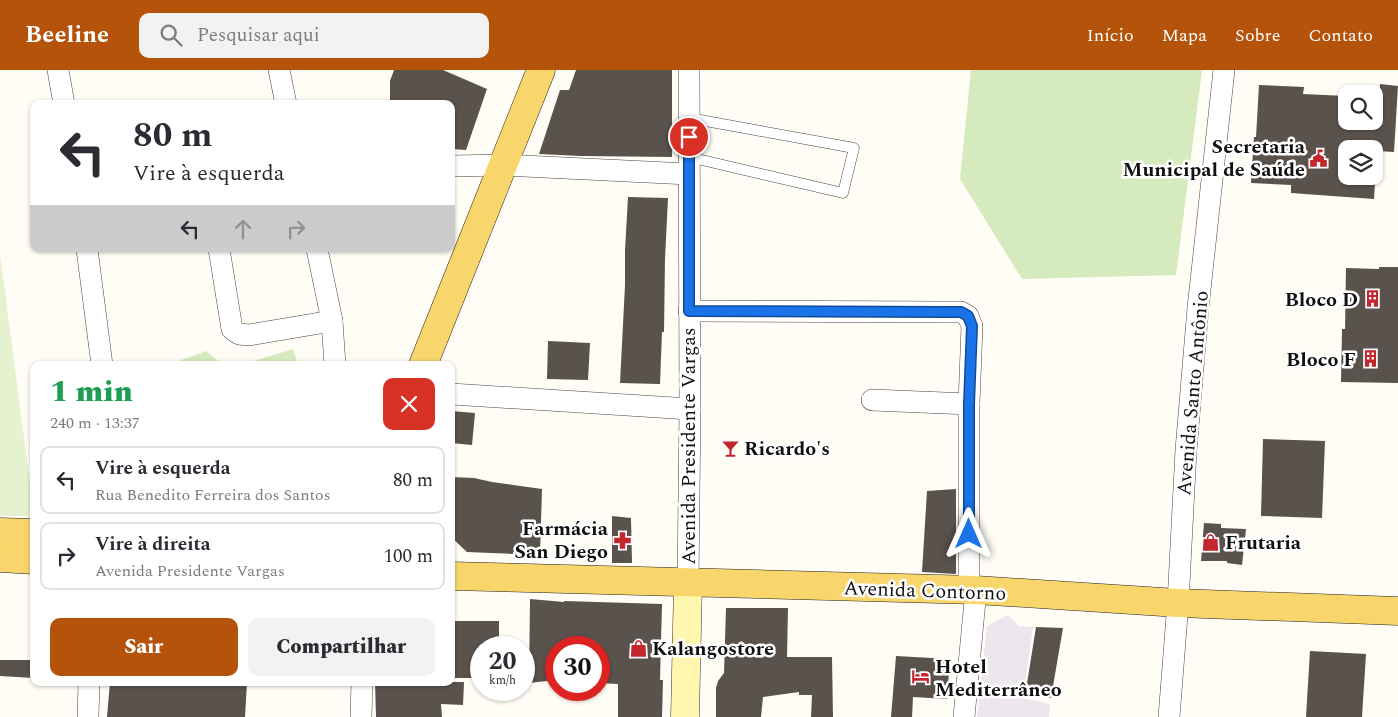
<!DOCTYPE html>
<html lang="pt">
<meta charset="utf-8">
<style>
:root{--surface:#fff;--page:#f2f2f3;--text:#2b2b33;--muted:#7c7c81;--line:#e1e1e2;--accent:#b45309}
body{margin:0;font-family:Spectral,serif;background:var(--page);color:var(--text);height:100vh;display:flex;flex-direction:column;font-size:19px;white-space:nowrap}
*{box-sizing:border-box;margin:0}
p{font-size:16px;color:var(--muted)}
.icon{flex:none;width:28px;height:28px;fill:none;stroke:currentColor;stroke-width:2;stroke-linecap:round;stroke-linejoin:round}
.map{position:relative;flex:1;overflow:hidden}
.side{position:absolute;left:30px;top:291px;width:425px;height:325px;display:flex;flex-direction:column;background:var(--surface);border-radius:10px;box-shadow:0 1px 4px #0004}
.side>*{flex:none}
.banner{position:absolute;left:30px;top:30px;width:425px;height:152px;border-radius:10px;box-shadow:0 1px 4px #0004;background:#fff;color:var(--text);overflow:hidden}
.controls{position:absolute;left:1338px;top:15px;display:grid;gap:10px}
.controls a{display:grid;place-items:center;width:45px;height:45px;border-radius:10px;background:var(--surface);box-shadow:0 1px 4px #0004;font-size:25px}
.speed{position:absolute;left:470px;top:566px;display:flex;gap:10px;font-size:25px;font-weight:700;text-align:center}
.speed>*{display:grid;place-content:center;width:65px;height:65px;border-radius:50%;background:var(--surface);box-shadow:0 1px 4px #0004;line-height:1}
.speed small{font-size:12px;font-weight:400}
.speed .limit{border:8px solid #d22;background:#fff;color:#111}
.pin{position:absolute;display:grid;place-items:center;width:42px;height:42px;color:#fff;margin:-21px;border:2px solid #fff;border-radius:50%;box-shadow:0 1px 5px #0007}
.me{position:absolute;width:55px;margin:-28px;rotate:0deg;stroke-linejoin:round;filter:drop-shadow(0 0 4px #0008)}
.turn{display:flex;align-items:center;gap:18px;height:105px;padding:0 20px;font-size:22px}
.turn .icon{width:65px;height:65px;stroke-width:2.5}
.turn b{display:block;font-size:35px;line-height:42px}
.lanes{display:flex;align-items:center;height:48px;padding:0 20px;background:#0003;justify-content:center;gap:25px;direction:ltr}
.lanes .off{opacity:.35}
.round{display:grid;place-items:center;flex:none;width:52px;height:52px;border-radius:10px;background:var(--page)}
.summary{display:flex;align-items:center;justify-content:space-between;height:85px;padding:0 20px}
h1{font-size:30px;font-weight:800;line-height:38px;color:#1e9e55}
.action{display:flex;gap:10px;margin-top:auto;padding:10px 20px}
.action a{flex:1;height:58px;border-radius:10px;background:var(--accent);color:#fff;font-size:20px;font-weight:800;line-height:58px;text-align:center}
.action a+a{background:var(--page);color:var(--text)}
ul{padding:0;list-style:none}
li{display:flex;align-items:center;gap:15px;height:68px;margin:0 10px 8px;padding:0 10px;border:2px solid var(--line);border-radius:10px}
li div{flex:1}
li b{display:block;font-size:19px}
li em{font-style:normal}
header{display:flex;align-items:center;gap:30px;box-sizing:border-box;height:70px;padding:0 25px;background:var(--accent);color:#fff}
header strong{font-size:24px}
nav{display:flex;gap:28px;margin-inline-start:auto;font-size:18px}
.search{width:350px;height:45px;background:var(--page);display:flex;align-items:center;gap:12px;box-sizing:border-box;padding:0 18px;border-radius:10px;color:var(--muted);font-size:19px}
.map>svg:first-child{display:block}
.industrial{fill:#eee6ef}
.green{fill:#d5ebbd}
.pitch{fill:#e6f2cf}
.building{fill:#5a524d;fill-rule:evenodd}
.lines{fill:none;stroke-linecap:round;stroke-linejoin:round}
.lane-casing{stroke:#444;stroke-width:11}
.street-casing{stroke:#444;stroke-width:22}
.secondary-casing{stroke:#333;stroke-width:29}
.primary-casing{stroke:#222;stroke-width:29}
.lane{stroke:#fff;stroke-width:10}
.street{stroke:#fff;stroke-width:21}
.secondary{stroke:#fff6b0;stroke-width:28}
.primary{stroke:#f9d66b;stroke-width:28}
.route-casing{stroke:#114b97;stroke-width:12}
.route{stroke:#1a73e8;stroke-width:9}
.labels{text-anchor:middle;stroke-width:5;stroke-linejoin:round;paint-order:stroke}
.poi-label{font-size:20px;font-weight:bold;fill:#111;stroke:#fff;text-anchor:end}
.street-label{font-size:20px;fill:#111;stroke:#fff}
</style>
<header>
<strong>Beeline</strong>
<div class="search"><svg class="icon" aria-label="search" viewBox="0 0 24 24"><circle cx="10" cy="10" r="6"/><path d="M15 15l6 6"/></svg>Pesquisar aqui</div>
<nav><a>Início</a><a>Mapa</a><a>Sobre</a><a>Contato</a></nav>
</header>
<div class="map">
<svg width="1398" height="647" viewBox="0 0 1398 647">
<rect width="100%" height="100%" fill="#fffdf5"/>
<!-- industrial -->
<path class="industrial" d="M1008 545 1019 556 1033 557 1023 628 1050 634 1049 647H977L987 556Z"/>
<!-- green -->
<g class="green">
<path d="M971 0H1202L1176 205 1022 209 960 109Z"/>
<path d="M293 279 298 295H240Z"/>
<path d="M206 281 223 295H173V293Z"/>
</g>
<!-- pitch -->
<path class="pitch" d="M0 184 34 444V446H0Z"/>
<!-- building -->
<g class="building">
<path d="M394 0H443L487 19 466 80 451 79V34H390V11Z"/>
<path d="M576 0H672V87L581 86 539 84 560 20H569Z"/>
<path d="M1380 14 1398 16 1394 82 1377 81 1374 129 1291 123V115L1251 113 1254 67H1256L1259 15 1304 17 1303 24 1346 26V51H1374V45H1378ZM1346 79H1374V106H1346Z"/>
<path d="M628 127 668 128 665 189 664 262H662L660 314 620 313 625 215V180Z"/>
<path d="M1379 197H1398V313L1341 312 1342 259H1345L1346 198 1379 199Z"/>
<path d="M548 271 590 273 588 310 547 309Z"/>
<path d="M451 341 475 343 472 375 451 373Z"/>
<path d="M1263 369 1325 371 1322 448 1261 446Z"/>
<path d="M451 407 474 408 492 412 542 419 540 485 467 482 451 467Z"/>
<path d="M956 419V504L922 502 927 421Z"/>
<path d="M612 446 631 448 632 493H612Z"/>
<path d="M1204 453 1221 454V458L1246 459 1242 495 1227 493V491H1201Z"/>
<path d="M530 529 564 532V531L662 534 660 610H663L662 647H618V614L599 613V578H556V610L529 613Z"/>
<path d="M726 538H788L787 587H832L833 647H811L812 625H799V622L763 627 761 647H716V618L718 611 724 603Z"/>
<path d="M451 551H499V578H481V608H451Z"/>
<path d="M1036 557 1063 558 1051 628 1025 626Z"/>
<path d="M1310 581 1366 584 1362 647H1306Z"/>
<path d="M896 586 950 589 947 629 913 627 912 647H891Z"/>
<path d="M0 590H34V608L0 606Z"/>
<path d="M110 612H247L245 647H107Z"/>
<path d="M375 612H464L463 635 441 634 442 647H376Z"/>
</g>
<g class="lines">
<defs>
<path id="lane" d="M689 87 843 123 854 78 689 48"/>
<g id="street">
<path d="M58 0 64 34"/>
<path d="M279 0 286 34"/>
<path d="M451 96 504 95 689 104"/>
<path d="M87 179 102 295"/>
<path d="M219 179 232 259 239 264 249 265 332 251"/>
<path d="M317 179 332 251 335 295"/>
<path d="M689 241 945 242H961L968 246 972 256 969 334V520"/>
<path d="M451 324 690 339"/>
<path d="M872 330 969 334"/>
<path d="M688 513 690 339 689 0"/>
<path d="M88 647 89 612"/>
<path d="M361 647 362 612"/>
<path d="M964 647 976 520"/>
<path d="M1169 647 1178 533 1186 380 1198 238 1224 0"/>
</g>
<path id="secondary" d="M685 647 688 513"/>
<g id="primary">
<path d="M423 295 541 0"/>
<path d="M0 462 34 463"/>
<path d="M0 488 34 490"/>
<path d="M451 506 976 520 1178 533 1398 541"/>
</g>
</defs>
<!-- lane casing -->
<use href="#lane" class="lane-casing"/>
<!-- street casing -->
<use href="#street" class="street-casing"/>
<!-- secondary casing -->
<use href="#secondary" class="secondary-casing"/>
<!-- primary casing -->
<use href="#primary" class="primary-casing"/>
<!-- lane -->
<use href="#lane" class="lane"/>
<!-- street -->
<use href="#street" class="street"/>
<!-- secondary -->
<use href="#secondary" class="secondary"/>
<!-- primary -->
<use href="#primary" class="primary"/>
</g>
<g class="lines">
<defs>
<path id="route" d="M689 67V241L945 242H961L968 246 972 256 969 334V464"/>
</defs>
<!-- route casing -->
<use href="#route" class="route-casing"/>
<!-- route -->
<use href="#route" class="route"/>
</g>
<!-- icons -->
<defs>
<symbol id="civic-bare" viewBox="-9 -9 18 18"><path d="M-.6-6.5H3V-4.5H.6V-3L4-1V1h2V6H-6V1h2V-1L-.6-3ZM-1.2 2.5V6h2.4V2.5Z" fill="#c4262e" stroke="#fff" stroke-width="2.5" paint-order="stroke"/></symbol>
<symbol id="building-bare" viewBox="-9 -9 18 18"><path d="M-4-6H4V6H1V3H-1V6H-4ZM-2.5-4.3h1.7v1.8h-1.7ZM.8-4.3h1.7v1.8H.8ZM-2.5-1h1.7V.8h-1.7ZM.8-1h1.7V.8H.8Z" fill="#c4262e" stroke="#fff" stroke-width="2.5" paint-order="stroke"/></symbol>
<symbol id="bar-bare" viewBox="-9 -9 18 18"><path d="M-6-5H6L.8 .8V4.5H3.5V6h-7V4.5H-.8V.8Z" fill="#c4262e" stroke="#fff" stroke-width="2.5" paint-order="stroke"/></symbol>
<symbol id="pharmacy-bare" viewBox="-9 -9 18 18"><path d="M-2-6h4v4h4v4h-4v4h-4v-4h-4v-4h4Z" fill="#c4262e" stroke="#fff" stroke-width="2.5" paint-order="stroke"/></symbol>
<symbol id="shop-bare" viewBox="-9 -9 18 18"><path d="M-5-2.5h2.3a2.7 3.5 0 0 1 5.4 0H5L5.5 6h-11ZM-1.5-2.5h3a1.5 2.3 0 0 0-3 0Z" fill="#c4262e" stroke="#fff" stroke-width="2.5" paint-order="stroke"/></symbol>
<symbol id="hotel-bare" viewBox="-9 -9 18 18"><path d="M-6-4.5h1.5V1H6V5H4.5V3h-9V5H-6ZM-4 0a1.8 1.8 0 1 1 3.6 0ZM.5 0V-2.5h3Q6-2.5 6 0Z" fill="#c4262e" stroke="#fff" stroke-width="2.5" paint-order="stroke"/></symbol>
</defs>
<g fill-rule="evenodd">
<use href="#civic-bare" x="1306" y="76" width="25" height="25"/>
<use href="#building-bare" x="1360" y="216" width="25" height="25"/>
<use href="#building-bare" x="1358" y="276" width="25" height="25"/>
<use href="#bar-bare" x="718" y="366" width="25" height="25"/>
<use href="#pharmacy-bare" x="610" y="458" width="25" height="25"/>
<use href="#shop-bare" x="1198" y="460" width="25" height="25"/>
<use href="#shop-bare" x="626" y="566" width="25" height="25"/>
<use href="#hotel-bare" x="908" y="594" width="25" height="25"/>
</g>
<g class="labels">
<!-- poi labels -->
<g class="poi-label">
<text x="1305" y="83">Secretaria<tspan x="1305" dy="23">Municipal de Saúde</tspan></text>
<text x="1358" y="236">Bloco D</text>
<text x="1356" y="296">Bloco F</text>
<text x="744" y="385" text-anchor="start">Ricardo's</text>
<text x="608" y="465">Farmácia<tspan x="608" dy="23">San Diego</tspan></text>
<text x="1225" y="479" text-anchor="start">Frutaria</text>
<text x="652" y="585" text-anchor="start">Kalangostore</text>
<text x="935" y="603" text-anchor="start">Hotel<tspan x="935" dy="23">Mediterrâneo</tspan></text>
</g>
<!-- street labels -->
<g class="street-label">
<text transform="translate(1192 323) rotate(-85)" y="7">Avenida Santo Antônio</text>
<text transform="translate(688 376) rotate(-90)" y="7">Avenida Presidente Vargas</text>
<text transform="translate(925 520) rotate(2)" y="7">Avenida Contorno</text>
</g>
</g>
</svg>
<div class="controls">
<a><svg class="icon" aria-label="search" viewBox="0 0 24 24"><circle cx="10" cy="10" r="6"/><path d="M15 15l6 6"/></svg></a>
<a><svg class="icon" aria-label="layers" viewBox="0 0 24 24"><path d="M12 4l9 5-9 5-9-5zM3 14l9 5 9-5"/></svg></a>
</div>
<div class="speed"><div>20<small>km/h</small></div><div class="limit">30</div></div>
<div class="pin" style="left:689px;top:67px;background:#d93025"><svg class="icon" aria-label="arrive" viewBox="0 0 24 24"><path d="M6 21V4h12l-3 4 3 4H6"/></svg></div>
<svg class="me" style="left:969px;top:464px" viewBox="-20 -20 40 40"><path d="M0-17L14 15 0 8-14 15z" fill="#1a73e8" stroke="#fff" stroke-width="4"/></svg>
<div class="banner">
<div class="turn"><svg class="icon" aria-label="left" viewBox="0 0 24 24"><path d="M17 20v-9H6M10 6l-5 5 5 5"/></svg><div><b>80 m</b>Vire à esquerda</div></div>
<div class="lanes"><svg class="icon" aria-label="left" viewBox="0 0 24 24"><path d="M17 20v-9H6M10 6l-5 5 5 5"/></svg><svg class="icon off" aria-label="ahead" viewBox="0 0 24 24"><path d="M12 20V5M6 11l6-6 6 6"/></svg><svg class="icon off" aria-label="right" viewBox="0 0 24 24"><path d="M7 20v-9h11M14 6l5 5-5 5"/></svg></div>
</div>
<section class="side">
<div class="summary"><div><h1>1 min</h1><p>240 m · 13:37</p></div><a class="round" style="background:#d93025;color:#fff"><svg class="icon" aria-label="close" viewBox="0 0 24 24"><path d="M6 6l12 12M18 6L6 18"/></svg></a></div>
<ul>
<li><svg class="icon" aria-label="left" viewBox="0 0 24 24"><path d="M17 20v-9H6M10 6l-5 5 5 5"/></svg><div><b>Vire à esquerda</b><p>Rua Benedito Ferreira dos Santos</p></div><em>80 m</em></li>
<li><svg class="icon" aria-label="right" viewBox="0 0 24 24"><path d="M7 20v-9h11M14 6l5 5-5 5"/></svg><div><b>Vire à direita</b><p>Avenida Presidente Vargas</p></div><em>100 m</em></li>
</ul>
<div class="action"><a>Sair</a><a>Compartilhar</a></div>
</section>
</div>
